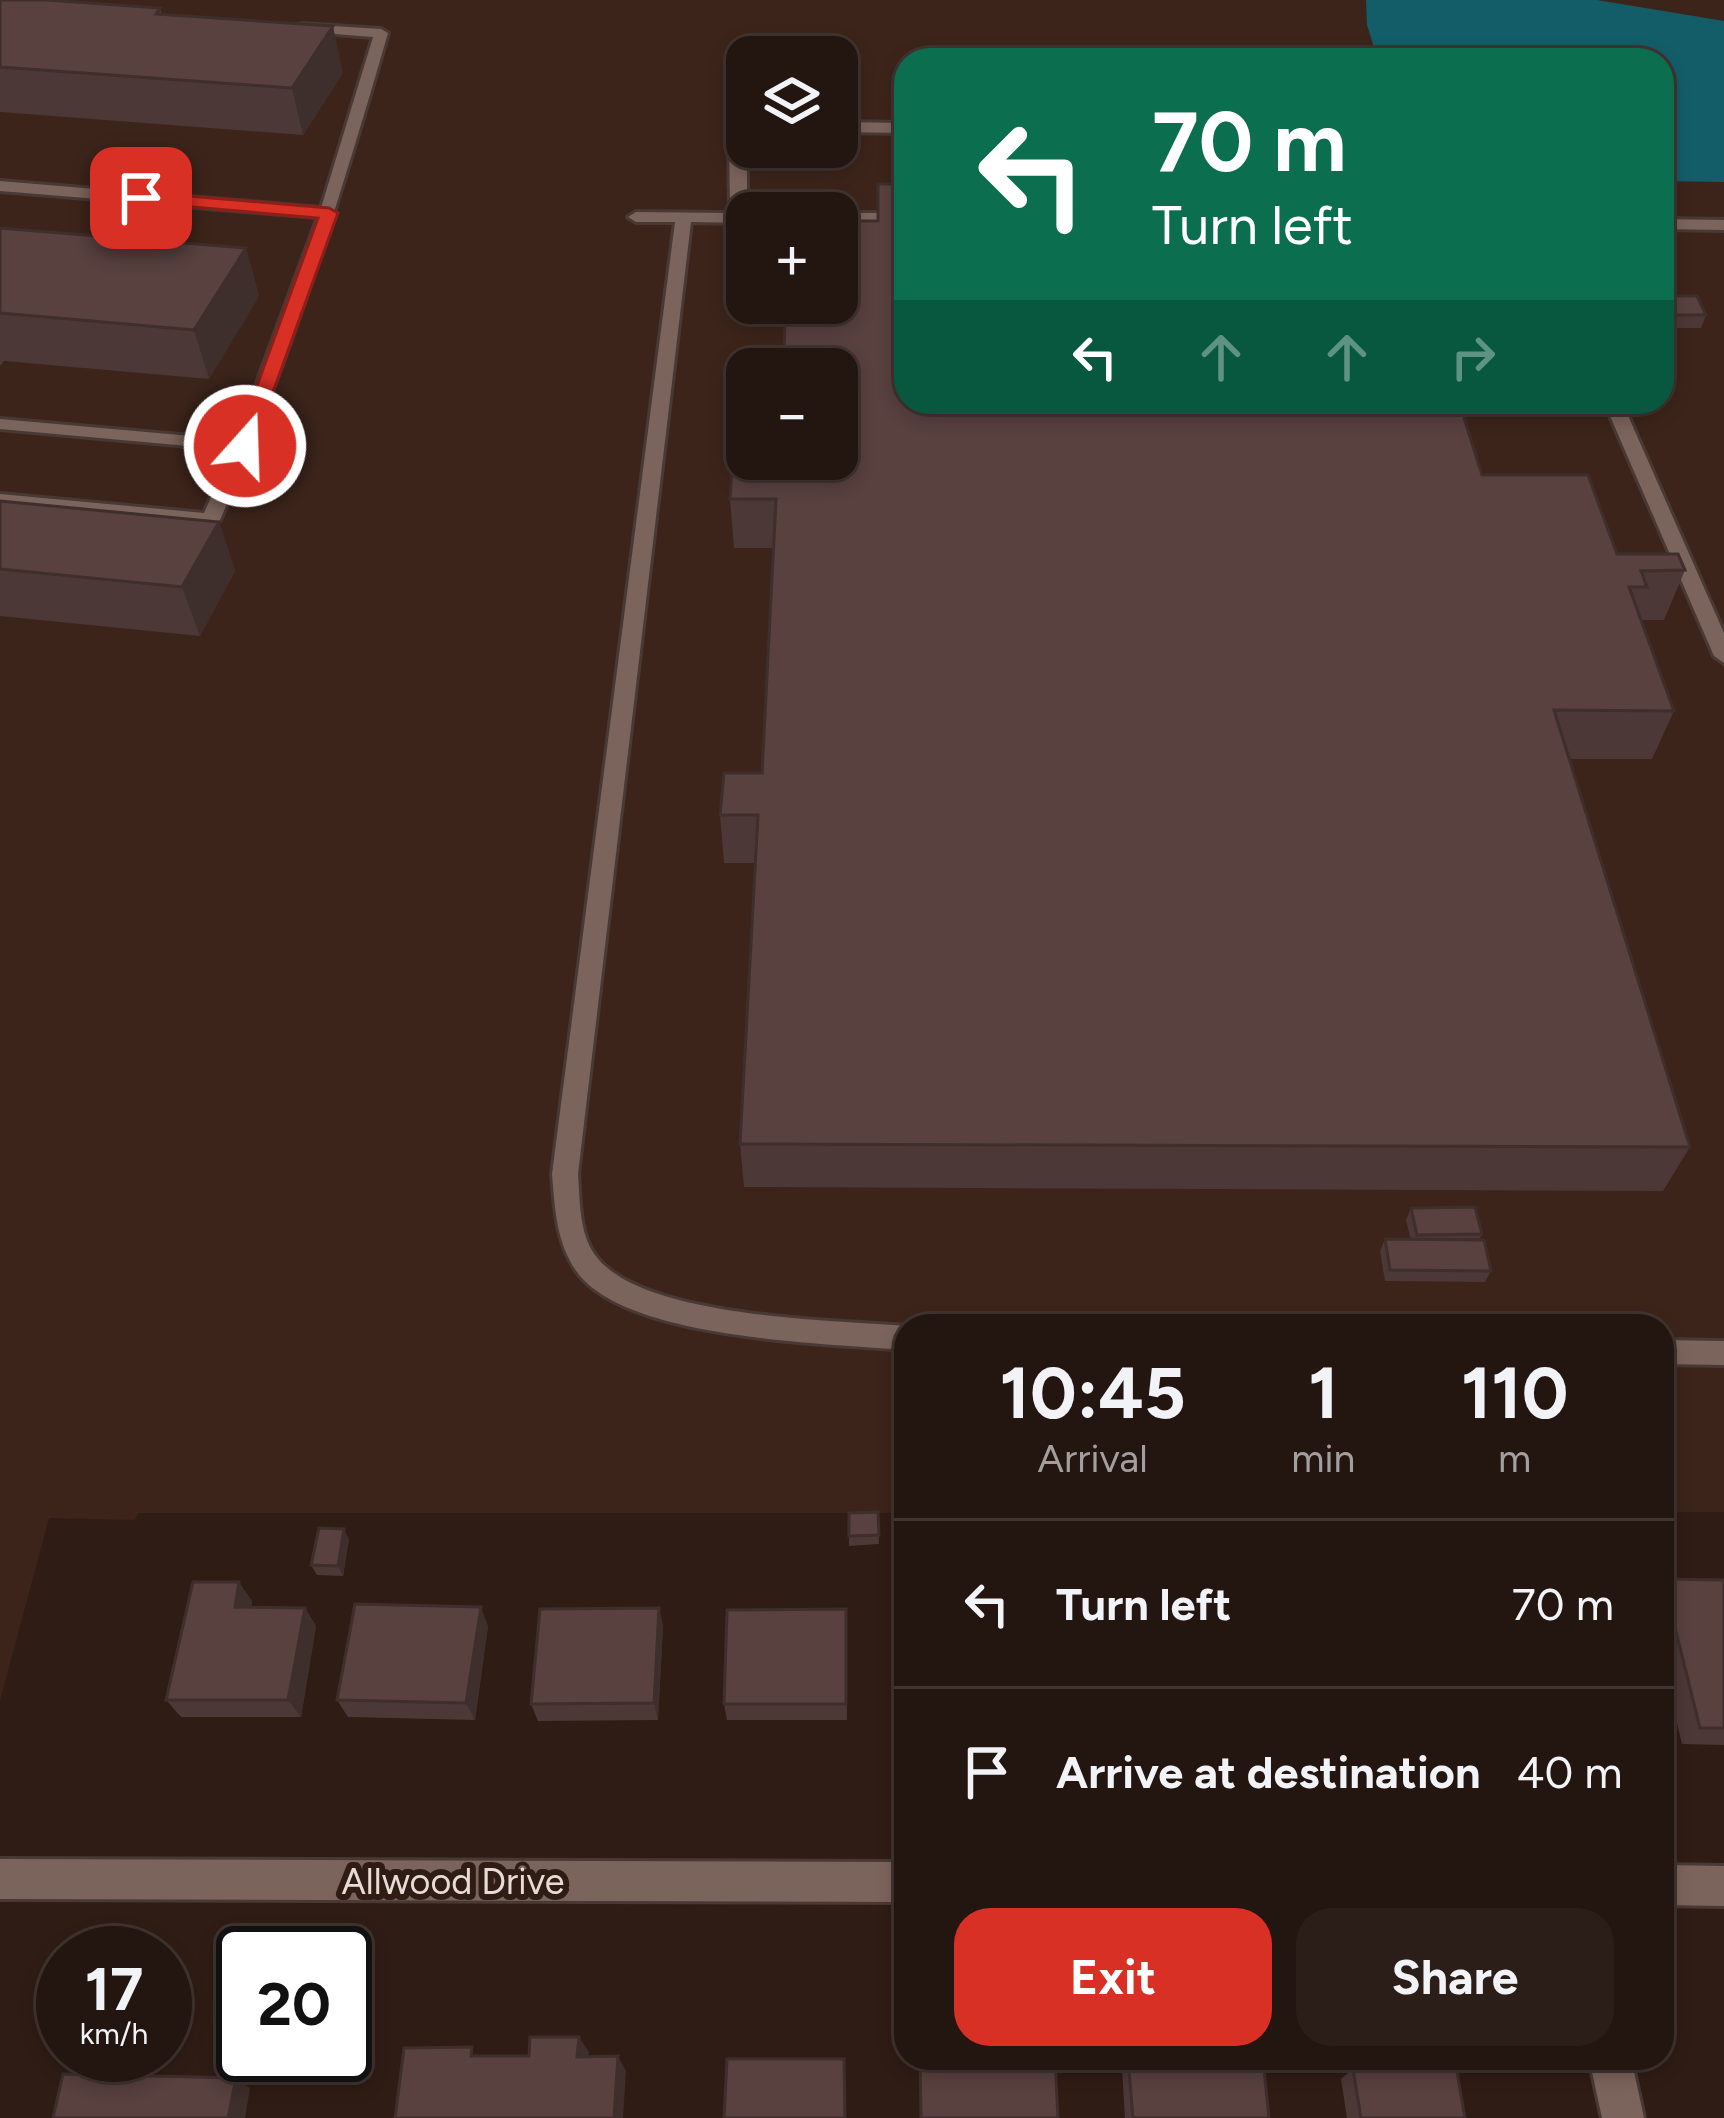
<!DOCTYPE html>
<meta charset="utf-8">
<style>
:root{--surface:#231510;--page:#2b1e19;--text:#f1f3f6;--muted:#a39f9f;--line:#403430;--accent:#d93025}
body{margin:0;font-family:Figtree,sans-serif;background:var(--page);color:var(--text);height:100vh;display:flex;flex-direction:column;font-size:45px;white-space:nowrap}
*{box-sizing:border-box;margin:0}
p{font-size:39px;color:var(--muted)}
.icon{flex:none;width:66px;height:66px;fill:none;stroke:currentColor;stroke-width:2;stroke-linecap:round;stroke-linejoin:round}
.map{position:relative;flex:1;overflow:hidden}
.side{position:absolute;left:894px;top:1314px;width:780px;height:756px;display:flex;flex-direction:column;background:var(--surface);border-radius:36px;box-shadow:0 6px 18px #0003,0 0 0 3px var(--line)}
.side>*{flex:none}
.banner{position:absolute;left:894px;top:48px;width:780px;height:366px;border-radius:36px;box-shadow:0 6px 18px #0003,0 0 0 3px var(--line);background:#0b6e4f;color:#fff;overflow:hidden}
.tools{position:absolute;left:726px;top:36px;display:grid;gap:24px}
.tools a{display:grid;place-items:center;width:132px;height:132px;border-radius:24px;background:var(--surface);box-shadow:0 6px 18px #0003,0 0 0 3px var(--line);font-size:60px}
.speed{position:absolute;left:36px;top:1926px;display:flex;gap:24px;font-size:60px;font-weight:700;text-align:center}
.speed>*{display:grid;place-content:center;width:156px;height:156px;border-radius:50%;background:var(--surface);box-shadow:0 6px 18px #0003,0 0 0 3px var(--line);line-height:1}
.speed small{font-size:30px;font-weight:400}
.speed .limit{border:6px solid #111;border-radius:18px;background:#fff;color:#111}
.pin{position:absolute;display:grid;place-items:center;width:102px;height:102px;color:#fff;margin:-51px;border-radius:24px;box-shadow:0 6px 18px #0006}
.me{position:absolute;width:132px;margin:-66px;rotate:20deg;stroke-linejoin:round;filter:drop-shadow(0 0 9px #0008)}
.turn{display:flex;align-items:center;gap:42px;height:252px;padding:0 60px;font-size:54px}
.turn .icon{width:156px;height:156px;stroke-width:2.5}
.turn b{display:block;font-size:84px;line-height:102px}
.lanes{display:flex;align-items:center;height:114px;padding:0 60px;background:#0003;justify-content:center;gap:60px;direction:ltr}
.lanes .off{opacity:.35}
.eta{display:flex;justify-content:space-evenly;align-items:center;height:204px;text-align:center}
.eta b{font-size:72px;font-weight:700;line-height:84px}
.action{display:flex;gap:24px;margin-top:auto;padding:24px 60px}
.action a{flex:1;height:138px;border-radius:36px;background:var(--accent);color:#fff;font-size:48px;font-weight:700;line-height:138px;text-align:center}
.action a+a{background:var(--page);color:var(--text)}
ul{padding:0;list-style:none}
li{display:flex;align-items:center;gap:36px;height:168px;padding:0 60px;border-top:3px solid var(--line)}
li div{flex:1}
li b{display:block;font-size:45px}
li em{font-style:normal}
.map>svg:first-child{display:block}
.built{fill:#3c241a;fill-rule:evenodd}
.water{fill:#135d69}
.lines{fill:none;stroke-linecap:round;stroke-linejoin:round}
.service-casing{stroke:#483935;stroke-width:6}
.minor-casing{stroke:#483935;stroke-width:6}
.service{fill:#7b645b;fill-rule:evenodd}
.minor{fill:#7b645b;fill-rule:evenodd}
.wall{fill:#4c3836}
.shaded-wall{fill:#3e2e2c}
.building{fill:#58413f;stroke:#3e2e2c;stroke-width:3}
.route{fill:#d93025;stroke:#8d1f18;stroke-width:3}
.labels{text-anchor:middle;stroke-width:12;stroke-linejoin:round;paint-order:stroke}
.near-street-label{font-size:36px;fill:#e8dbd6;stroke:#2f1c15}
</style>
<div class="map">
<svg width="1724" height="2118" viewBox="0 0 1724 2118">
<rect width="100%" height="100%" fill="#2f1c15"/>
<!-- built -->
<path class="built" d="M0 0H1724V1512H1662V1326H906V1513H138L135 1520 49 1518 0 1701ZM747 57H837V147H747ZM906 60H1662V402H906ZM747 213H837V303H747ZM747 369H837V459H747Z"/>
<!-- water -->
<path class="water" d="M1366 0H1597L1724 21V182L1662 181V60H1378L1367 25Z"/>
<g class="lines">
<defs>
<g id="service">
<path d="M301 24 381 29 388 33C340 199 289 362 220 520L211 526 0 506V494L204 513 232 450 0 429V419L236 440 318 217 0 191V181L321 208 373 37 296 31 294 28Z"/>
<path d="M837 122 906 123V133L837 132Z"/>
<path d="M747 130V223L691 222 578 1174C580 1200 579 1233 595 1255 640 1318 832 1320 906 1326V1350C827 1343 626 1340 577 1272 556 1243 555 1208 552 1174L675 222H636L628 217 636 212 730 213 729 136Z"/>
<rect x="837" y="213" width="69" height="10"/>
<path d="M1662 219 1724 220V230L1662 229Z"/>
<path d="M1604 402H1622L1724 633V663L1714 656Z"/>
<path d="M1662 1340 1724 1341V1365L1662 1364Z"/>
</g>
<g id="minor">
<path d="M0 1859 906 1862V1902L0 1899Z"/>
<path d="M1662 1865 1724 1866V1906L1662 1905Z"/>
<path d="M1589 2058H1631L1644 2118H1602Z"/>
</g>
</defs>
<!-- service casing -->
<use href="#service" class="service-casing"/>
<!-- minor casing -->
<use href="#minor" class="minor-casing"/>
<!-- service -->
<use href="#service" class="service"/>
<!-- minor -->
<use href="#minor" class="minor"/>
</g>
<!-- wall -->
<g class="wall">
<path d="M0 0 160 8 162 14 343 73 303 135 0 112Z"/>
<path d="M0 228 246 248 259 296 209 379 4 361 0 366Z"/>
<path d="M1664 296 1706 315 1701 328H1668L1662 316Z"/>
<path d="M906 402 1482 475 1617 554 1685 570 1664 620H1641L1674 711 1652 759H1569L1690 1147 1663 1191 744 1187 740 1144 755 863H724L720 815 762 773 774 548H734L730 499 747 459Z"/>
<path d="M0 501 219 522 235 571 200 636 0 616Z"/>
<path d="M1411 1208 1482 1234 1479 1240 1491 1271 1485 1282 1385 1281 1380 1251 1385 1239 1411 1240 1406 1220Z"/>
<path d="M878 1512 879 1544 849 1546V1513Z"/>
<path d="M349 1539 343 1576 317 1575 311 1565Z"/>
<path d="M1663 1579 1724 1580V1745L1682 1744 1662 1660Z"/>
<path d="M252 1601 251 1608H305L316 1626 301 1717H181L166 1700Z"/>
<path d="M659 1608 663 1626 658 1720 538 1721 531 1704Z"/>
<path d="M846 1609 847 1720H727L724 1704Z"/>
<path d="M488 1626 475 1720 348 1717 337 1700Z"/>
<path d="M1128 2059 1269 2118H1125L1122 2069Z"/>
<path d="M1353 2069 1465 2118H1347L1341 2079Z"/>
</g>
<!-- shaded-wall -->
<g class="shaded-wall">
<path d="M333 26 343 73 303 135 292 88Z"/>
<path d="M246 248 259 296 209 379 194 330Z"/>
<path d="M219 522 235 571 200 636 182 587Z"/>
<path d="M344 1529 349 1539 343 1576 338 1566Z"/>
<path d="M239 1582 252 1601 248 1626 235 1607Z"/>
<path d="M481 1607 488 1626 475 1720 466 1703Z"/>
<path d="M305 1608 316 1626 301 1717 288 1700Z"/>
<path d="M659 1608 663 1626 658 1720 654 1703Z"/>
<path d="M579 2037 589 2052 587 2072 577 2057Z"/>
<path d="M618 2056 626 2071 623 2118H614Z"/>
<path d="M236 2078 250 2088 245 2118H228Z"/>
</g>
<!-- building -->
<g class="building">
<path d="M0 0H47L160 8 156 14 333 26 292 88 0 67Z"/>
<path d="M878 184H906V402H1459L1482 475H1588L1617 554H1678L1685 570 1641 571 1647 587H1629L1674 711 1554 710 1690 1147 740 1144 758 815H720L724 773H762L776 499H730L732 469 744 470 746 438 747 459H837V369H783L786 303H837V221H878Z"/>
<path d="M0 228 246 248 194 330 0 313Z"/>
<path d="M1664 296H1697L1706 315H1673Z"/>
<path d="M0 501 219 522 182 587 0 569Z"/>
<path d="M1475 1207 1482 1234 1417 1235 1411 1208Z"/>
<path d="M1385 1239 1484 1240 1491 1271 1390 1270Z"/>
<path d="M878 1512 879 1535 849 1536V1513Z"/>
<path d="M319 1528 344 1529 338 1566 311 1565Z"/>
<path d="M1663 1579 1724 1580V1728H1700Z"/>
<path d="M193 1582H239L235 1607 305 1608 288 1700H166Z"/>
<path d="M355 1604 481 1607 466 1703 337 1700Z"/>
<path d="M659 1608 654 1703 531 1704 540 1609Z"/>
<path d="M846 1609V1704H724L727 1610Z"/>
<path d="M530 2037H579L577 2057 618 2056 614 2118H395L404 2048 472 2047 471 2056H529Z"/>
<path d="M920 2058H1055L1058 2118H921Z"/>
<path d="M727 2059H844L845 2118H724Z"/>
<path d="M1128 2059 1263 2060 1269 2118H1133Z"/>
<path d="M1456 2066 1465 2118H1361L1353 2069Z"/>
<path d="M63 2074 236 2078 228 2118H53Z"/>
</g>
<!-- route -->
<path class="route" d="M141 192 329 208 338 213 252 450 235 446 318 218 135 202 132 198Z"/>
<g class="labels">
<!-- near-street labels -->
<g class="near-street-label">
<text x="453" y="1894">Allwood Drive</text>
</g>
</g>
</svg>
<div class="tools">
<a><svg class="icon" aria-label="layers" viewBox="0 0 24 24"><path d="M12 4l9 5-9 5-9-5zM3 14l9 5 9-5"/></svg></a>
<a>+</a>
<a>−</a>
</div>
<div class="speed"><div>17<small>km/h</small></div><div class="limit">20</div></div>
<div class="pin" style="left:141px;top:198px;background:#d93025"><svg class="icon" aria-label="arrive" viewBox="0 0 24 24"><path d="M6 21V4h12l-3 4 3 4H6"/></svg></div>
<svg class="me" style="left:245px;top:446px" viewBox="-20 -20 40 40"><circle r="17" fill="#d93025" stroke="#fff" stroke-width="3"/><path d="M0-11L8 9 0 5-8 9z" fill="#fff"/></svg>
<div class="banner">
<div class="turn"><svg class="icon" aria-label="left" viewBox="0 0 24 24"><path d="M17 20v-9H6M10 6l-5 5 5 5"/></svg><div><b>70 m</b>Turn left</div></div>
<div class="lanes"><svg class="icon" aria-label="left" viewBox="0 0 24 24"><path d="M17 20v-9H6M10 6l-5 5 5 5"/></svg><svg class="icon off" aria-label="ahead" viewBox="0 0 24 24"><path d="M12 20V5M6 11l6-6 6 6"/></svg><svg class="icon off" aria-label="ahead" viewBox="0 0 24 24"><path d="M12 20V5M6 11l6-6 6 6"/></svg><svg class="icon off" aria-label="right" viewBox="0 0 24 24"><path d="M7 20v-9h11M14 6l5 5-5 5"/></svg></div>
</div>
<section class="side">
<div class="eta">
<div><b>10:45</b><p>Arrival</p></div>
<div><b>1</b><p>min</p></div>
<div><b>110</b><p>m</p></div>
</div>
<ul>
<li><svg class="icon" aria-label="left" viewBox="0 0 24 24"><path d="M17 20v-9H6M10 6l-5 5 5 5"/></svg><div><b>Turn left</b></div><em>70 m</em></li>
<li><svg class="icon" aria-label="arrive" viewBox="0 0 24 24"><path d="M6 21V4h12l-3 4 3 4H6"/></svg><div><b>Arrive at destination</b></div><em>40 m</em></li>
</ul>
<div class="action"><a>Exit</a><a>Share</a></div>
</section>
</div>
